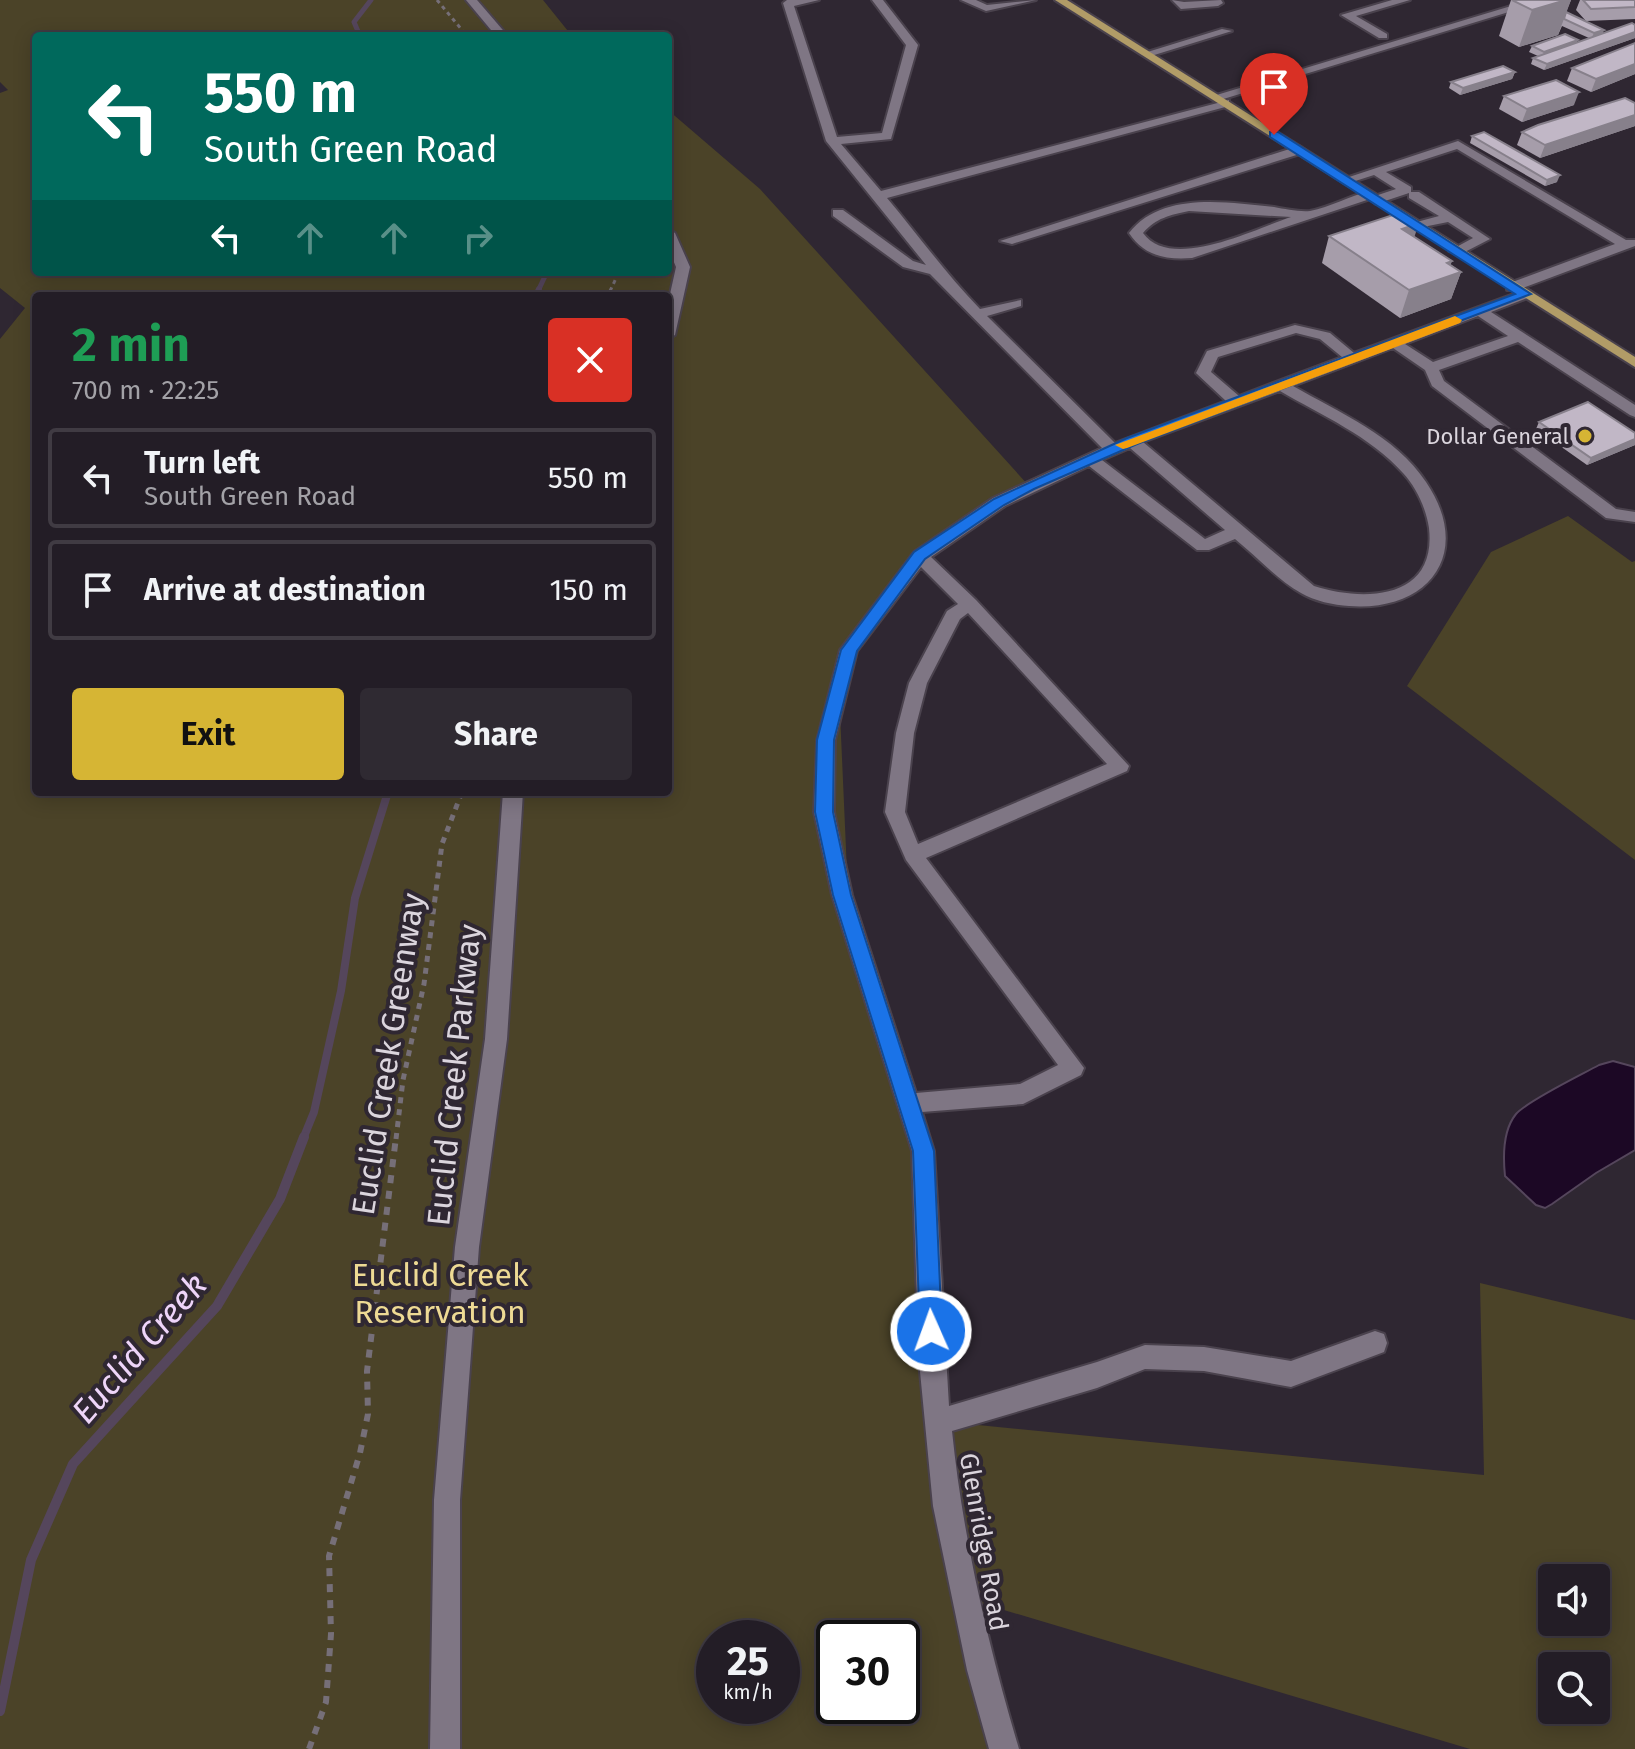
<!DOCTYPE html>
<meta charset="utf-8">
<style>
:root{--surface:#231d26;--page:#2f2a32;--text:#f1f3f6;--muted:#a3a2a7;--line:#403b43;--accent:#d6b534}
body{margin:0;font-family:"Fira Sans",sans-serif;background:var(--page);color:var(--text);height:100vh;display:flex;flex-direction:column;font-size:30px;white-space:nowrap}
*{box-sizing:border-box;margin:0}
p{font-size:26px;color:var(--muted)}
.icon{flex:none;width:44px;height:44px;fill:none;stroke:currentColor;stroke-width:2;stroke-linecap:round;stroke-linejoin:round}
.map{position:relative;flex:1;overflow:hidden}
.details{position:absolute;left:32px;top:292px;width:640px;height:504px;display:flex;flex-direction:column;background:var(--surface);border-radius:8px;box-shadow:0 4px 20px #0003,0 0 0 2px var(--line)}
.details>*{flex:none}
.top-card{position:absolute;left:32px;top:32px;width:640px;height:244px;border-radius:8px;box-shadow:0 4px 20px #0003,0 0 0 2px var(--line);background:#00695c;color:#fff;overflow:hidden}
.fabs{position:absolute;left:1538px;top:1564px;display:grid;gap:16px}
.fabs a{display:grid;place-items:center;width:72px;height:72px;border-radius:8px;background:var(--surface);box-shadow:0 4px 20px #0003,0 0 0 2px var(--line);font-size:40px}
.speed{position:absolute;left:696px;top:1620px;display:flex;gap:16px;font-size:40px;font-weight:700;text-align:center}
.speed>*{display:grid;place-content:center;width:104px;height:104px;border-radius:50%;background:var(--surface);box-shadow:0 4px 20px #0003,0 0 0 2px var(--line);line-height:1}
.speed small{font-size:20px;font-weight:400}
.speed .limit{border:4px solid #111;border-radius:12px;background:#fff;color:#111}
.pin{position:absolute;display:grid;place-items:center;width:68px;height:68px;color:#fff;margin:-82px -34px;border-radius:50% 50% 50% 0;rotate:-45deg;box-shadow:0 0 8px #0007}
.pin .icon{rotate:45deg}
.me{position:absolute;width:88px;margin:-44px;rotate:358deg;stroke-linejoin:round;filter:drop-shadow(0 0 6px #0008)}
.turn{display:flex;align-items:center;gap:28px;height:168px;padding:0 40px;font-size:36px}
.turn .icon{width:104px;height:104px;stroke-width:2.5}
.turn b{display:block;font-size:56px;line-height:68px}
.lanes{display:flex;align-items:center;height:76px;padding:0 40px;background:#0003;justify-content:center;gap:40px;direction:ltr}
.lanes .off{opacity:.35}
.round{display:grid;place-items:center;flex:none;width:84px;height:84px;border-radius:8px;background:var(--page)}
.headline{display:flex;align-items:center;justify-content:space-between;height:136px;padding:0 40px}
h1{font-size:48px;font-weight:700;line-height:60px;color:#1e9e55}
.cta{display:flex;gap:16px;margin-top:auto;padding:16px 40px}
.cta a{flex:1;height:92px;border-radius:8px;background:var(--accent);color:#111;font-size:32px;font-weight:700;line-height:92px;text-align:center}
.cta a+a{background:var(--page);color:var(--text)}
ul{padding:0;list-style:none}
li{display:flex;align-items:center;gap:24px;height:100px;margin:0 16px 12px;padding:0 24px;border:4px solid var(--line);border-radius:8px}
li div{flex:1}
li b{display:block;font-size:30px}
li em{font-style:normal}
.map>svg:first-child{display:block}
.green{fill:#4b4328;fill-rule:evenodd}
.water{fill:#1c0825;stroke:#55465c;stroke-width:2}
.lines{fill:none;stroke-linecap:round;stroke-linejoin:round}
.stream-far3{stroke:#55465c;stroke-width:5}
.stream-far2{stroke:#55465c;stroke-width:6}
.stream-far1{stroke:#55465c;stroke-width:8}
.stream{stroke:#55465c;stroke-width:10}
.minor-casing{stroke:#4a424d;stroke-width:4}
.major-casing{stroke:#4a424d;stroke-width:4}
.path-far3{stroke:#766f78;stroke-width:3;stroke-dasharray:4 4;stroke-linecap:butt}
.path-far2{stroke:#766f78;stroke-width:4;stroke-dasharray:5 5;stroke-linecap:butt}
.path-far1{stroke:#766f78;stroke-width:5;stroke-dasharray:6 6;stroke-linecap:butt}
.path{stroke:#766f78;stroke-width:6;stroke-dasharray:8 8;stroke-linecap:butt}
.minor{fill:#7f7684;fill-rule:evenodd}
.major{fill:#b19c67;fill-rule:evenodd}
.wall{fill:#a69daa}
.shaded-wall{fill:#87808b}
.building{fill:#c1b7c6;stroke:#87808b;stroke-width:2}
.route{fill:#1a73e8;stroke:#114b97;stroke-width:2}
.slow{fill:#f59e0b}
.poi-dot{fill:#d6b534;stroke:#2f2732;stroke-width:3}
.labels{text-anchor:middle;stroke-width:8;stroke-linejoin:round;paint-order:stroke}
.far-poi-label{font-size:22px;fill:#dbd5dd;stroke:#2f2732;text-anchor:end}
.street-label{font-size:26px;fill:#dbd5dd;stroke:#2f2732}
.near-street-label{font-size:32px;fill:#dbd5dd;stroke:#2f2732}
.near-park-label{font-size:32px;fill:#eeda94;stroke:#2f2732}
.near-water-label{font-size:34px;font-style:italic;fill:#eed5f9;stroke:#2f2732}
</style>
<div class="map">
<svg width="1635" height="1749" viewBox="0 0 1635 1749">
<rect width="100%" height="100%" fill="#2f2732"/>
<!-- green -->
<g class="green">
<path d="M0 0H543L572 36H36V272H668V110L760 189 1029 486 920 556 849 650 839 690 849 917 911 1103 938 1421 1484 1475 1480 1283 1635 1320V1749H1470L967 1599 1004 1749H0V339L25 308 0 288V93L8 90 0 82ZM36 296H668V792H36ZM1552 1578H1596V1622H1552ZM714 1638H782V1706H714ZM834 1638H902V1706H834ZM1552 1666H1596V1710H1552Z"/>
<path d="M1568 516 1632 562 1635 561V860L1407 686 1491 552Z"/>
</g>
<!-- water -->
<path class="water" d="M1613 1061 1635 1067V1150L1596 1173 1552 1204 1545 1208 1536 1205 1505 1176C1503 1157 1503 1130 1516 1114 1527 1101 1581 1075 1599 1065Z"/>
<g class="lines">
<!-- stream-far3 -->
<g class="stream-far3">
<path d="M360 36 354 22 371 0"/>
<path d="M538 291 547 272"/>
</g>
<!-- stream-far2 -->
<path class="stream-far2" d="M536 296 539 289"/>
<!-- stream-far1 -->
<path class="stream-far1" d="M303 1139 314 1112 341 991 355 898 388 792"/>
<!-- stream -->
<path class="stream" d="M0 1711 31 1560 73 1464 217 1306 280 1199 304 1137"/>
<defs>
<g id="minor">
<path d="M466 0H477L508 36H496Z"/>
<path d="M787 0H819L794 6 837 137 882 133 906 45 872 0H883L918 45 891 139 841 144 881 191 1229 100V106L887 198C919 236 946 274 980 309L1021 300V306L987 316 1115 443 1226 401 1196 373 1207 351 1295 325 1330 333 1354 353 1525 290 1530 291V297L1491 312 1635 405V417L1630 415 1518 342 1439 370 1444 381 1616 509 1635 512V522L1606 518 1432 386 1425 370 1393 348 1293 386C1338 412 1396 436 1426 482 1474 553 1429 612 1349 606 1334 605 1314 601 1301 593 1278 580 1256 556 1235 539L1209 550H1197L1089 466 1005 506 931 557 976 600 1129 766 1127 771 926 858 1084 1068 1081 1075 1023 1104 922 1112 934 1151 949 1406 1097 1362 1145 1345 1204 1347 1291 1361 1375 1331 1384 1334 1387 1343 1384 1352 1291 1387 1204 1371 1145 1369 1097 1388 952 1431C963 1539 988 1645 1019 1749H989L967 1670 933 1506 919 1361 912 1151 832 895 814 812 817 740 840 650 914 552 993 498 1102 448 930 274 903 267 833 216V210H843L913 261 926 265 826 141 783 3ZM1478 316 1508 336 1433 362 1405 344ZM1296 333 1320 339 1342 357 1239 396 1211 372 1218 357ZM1280 391C1321 415 1370 436 1403 473 1416 487 1426 508 1429 528 1437 600 1364 602 1314 586L1143 442ZM1130 448 1225 530 1205 539 1102 460ZM921 567 958 604 947 611 909 683 896 733 885 812 906 860 1058 1065 1020 1084 916 1093 852 895 834 812 835 740 857 651ZM968 613 1107 764 918 844 905 812 914 733 927 683 960 619Z"/>
<path d="M961 0H976L987 5 1036 0 986 11Z"/>
<path d="M1172 0 1184 2 1221 0 1223 3 1218 6 1181 9Z"/>
<path d="M1392 0H1410L1356 16 1387 34V38H1379L1341 15Z"/>
<path d="M1531 0H1548L1220 100 1210 97Z"/>
<path d="M1222 29 1232 31 1151 56 1141 54Z"/>
<path d="M1458 141 1626 240H1635V246L1517 290H1507V284L1615 244 1457 149 1386 172 1411 187V192H1419L1490 239 1461 254 1449 251 1473 238 1448 222 1413 229V223L1439 216 1409 198V193L1376 204 1370 199 1192 258C1166 260 1144 256 1129 233 1161 191 1227 202 1274 207 1285 209 1299 212 1310 211 1330 207 1350 196 1369 191L1375 196 1396 189 1374 175 1346 184 1340 180ZM1189 211 1291 217C1255 229 1171 272 1143 233 1156 218 1170 215 1189 211Z"/>
<path d="M1299 146 1305 150 1303 153 1012 244 1000 241Z"/>
<path d="M668 229 675 233 690 267 675 335 668 339V303L676 267 668 248Z"/>
<path d="M503 792H523L507 1039 479 1247 460 1500V1749H430L434 1500 455 1247 485 1039Z"/>
</g>
<path id="major" d="M1055 0H1067L1635 357V367Z"/>
</defs>
<!-- minor casing -->
<use href="#minor" class="minor-casing"/>
<!-- major casing -->
<use href="#major" class="major-casing"/>
<!-- path-far3 -->
<g class="path-far3">
<path d="M437 0 467 36"/>
<path d="M610 291 619 272"/>
</g>
<!-- path-far2 -->
<path class="path-far2" d="M607 296 611 289"/>
<!-- path-far1 -->
<path class="path-far1" d="M396 1139 403 1080 424 984 442 844 462 792"/>
<!-- path -->
<path class="path" d="M309 1749 326 1702 331 1634 329 1556 360 1453 368 1414 367 1371 396 1137"/>
<!-- minor -->
<use href="#minor" class="minor"/>
<!-- major -->
<use href="#major" class="major"/>
</g>
<!-- wall -->
<g class="wall">
<path d="M1511 0H1571L1566 12 1604 30 1602 34 1635 25V38L1544 70 1531 64 1533 58 1538 56 1529 52 1532 46 1577 43 1589 38 1562 26 1558 35 1519 47 1499 36Z"/>
<path d="M1580 0H1635V19L1586 21 1576 10Z"/>
<path d="M1635 44V74L1591 92 1567 81 1572 68Z"/>
<path d="M1515 72 1512 79 1460 95 1449 88 1451 82Z"/>
<path d="M1504 96 1574 105 1522 122 1499 109Z"/>
<path d="M1635 103V126L1540 158 1517 145 1522 132Z"/>
<path d="M1472 136 1557 182 1545 186 1470 143Z"/>
<path d="M1329 236 1414 237 1461 272 1451 299 1400 318 1322 263Z"/>
<path d="M1539 422 1635 433V445L1587 465 1536 429Z"/>
</g>
<!-- shaded-wall -->
<g class="shaded-wall">
<path d="M1566 0H1571L1558 35 1519 47 1532 10Z"/>
<path d="M1604 30 1601 36 1591 39 1594 33Z"/>
<path d="M1635 32V38L1544 70 1547 64Z"/>
<path d="M1578 40 1575 46 1542 58 1544 52Z"/>
<path d="M1635 64V74L1591 92 1596 79Z"/>
<path d="M1515 72 1512 79 1460 95 1463 88Z"/>
<path d="M1579 92 1574 105 1522 122 1527 109Z"/>
<path d="M1635 115V126L1540 158 1545 145Z"/>
<path d="M1560 175 1557 182 1545 186 1547 180Z"/>
<path d="M1419 223 1410 250 1402 229Z"/>
<path d="M1452 261 1446 277 1461 272 1451 299 1400 318 1409 290 1447 263Z"/>
<path d="M1635 439V445L1587 465 1591 458Z"/>
</g>
<!-- building -->
<g class="building">
<path d="M1512 0H1566L1532 10Z"/>
<path d="M1583 0H1635V7L1591 9Z"/>
<path d="M1566 12 1604 30 1594 33 1564 19Z"/>
<path d="M1632 23 1635 25V32L1547 64 1533 58Z"/>
<path d="M1565 34 1578 40 1544 52 1532 46Z"/>
<path d="M1635 43V64L1596 79 1572 68Z"/>
<path d="M1503 66 1515 72 1463 88 1451 82Z"/>
<path d="M1556 80 1579 92 1527 109 1504 96Z"/>
<path d="M1625 98 1635 103V115L1545 145 1522 132 1538 125Z"/>
<path d="M1484 132 1560 175 1547 180 1472 136Z"/>
<path d="M1402 212 1419 223 1402 229 1452 261 1447 263 1461 272 1409 290 1329 236Z"/>
<path d="M1588 402 1635 433V439L1591 458 1539 422Z"/>
</g>
<!-- route -->
<path class="route" d="M1270 132H1278L1531 294 1137 444 1034 489 1004 505 925 559 857 651 834 740 833 812 851 895 934 1151 942 1331 939 1339 931 1342 923 1339 920 1331 913 1151 833 895 815 812 817 740 841 650 914 552 994 499 1127 438 1515 294 1270 137Z"/>
<!-- slow -->
<path class="slow" d="M1455 316 1462 320 1460 323 1127 448 1123 449 1115 445Z"/>
<!-- markers -->
<circle class="poi-dot" cx="1585" cy="436" r="8"/>
<g class="labels">
<!-- far-poi labels -->
<g class="far-poi-label">
<text x="1569" y="444">Dollar General</text>
</g>
<!-- street labels -->
<g class="street-label">
<text transform="translate(984 1542) rotate(80)" y="9">Glenridge Road</text>
</g>
<!-- near-street labels -->
<g class="near-street-label">
<text transform="translate(388 1054) rotate(-81)" y="11">Euclid Creek Greenway</text>
<text transform="translate(454 1075) rotate(-84)" y="11">Euclid Creek Parkway</text>
</g>
<!-- near-park labels -->
<g class="near-park-label">
<text x="440" y="1286">Euclid Creek<tspan x="440" dy="37">Reservation</tspan></text>
</g>
<!-- near-water labels -->
<g class="near-water-label">
<text transform="translate(139 1348) rotate(-49)" y="12">Euclid Creek</text>
</g>
</g>
</svg>
<div class="fabs">
<a><svg class="icon" aria-label="sound" viewBox="0 0 24 24"><path d="M4 9h4l5-4v14l-5-4H4zM17 9q2 3 0 6"/></svg></a>
<a><svg class="icon" aria-label="search" viewBox="0 0 24 24"><circle cx="10" cy="10" r="6"/><path d="M15 15l6 6"/></svg></a>
</div>
<div class="speed"><div>25<small>km/h</small></div><div class="limit">30</div></div>
<div class="pin" style="left:1274px;top:135px;background:#d93025"><svg class="icon" aria-label="arrive" viewBox="0 0 24 24"><path d="M6 21V4h12l-3 4 3 4H6"/></svg></div>
<svg class="me" style="left:931px;top:1331px" viewBox="-20 -20 40 40"><circle r="17" fill="#1a73e8" stroke="#fff" stroke-width="3"/><path d="M0-11L8 9 0 5-8 9z" fill="#fff"/></svg>
<div class="top-card">
<div class="turn"><svg class="icon" aria-label="left" viewBox="0 0 24 24"><path d="M17 20v-9H6M10 6l-5 5 5 5"/></svg><div><b>550 m</b>South Green Road</div></div>
<div class="lanes"><svg class="icon" aria-label="left" viewBox="0 0 24 24"><path d="M17 20v-9H6M10 6l-5 5 5 5"/></svg><svg class="icon off" aria-label="ahead" viewBox="0 0 24 24"><path d="M12 20V5M6 11l6-6 6 6"/></svg><svg class="icon off" aria-label="ahead" viewBox="0 0 24 24"><path d="M12 20V5M6 11l6-6 6 6"/></svg><svg class="icon off" aria-label="right" viewBox="0 0 24 24"><path d="M7 20v-9h11M14 6l5 5-5 5"/></svg></div>
</div>
<section class="details">
<div class="headline"><div><h1>2 min</h1><p>700 m · 22:25</p></div><a class="round" style="background:#d93025;color:#fff"><svg class="icon" aria-label="close" viewBox="0 0 24 24"><path d="M6 6l12 12M18 6L6 18"/></svg></a></div>
<ul>
<li><svg class="icon" aria-label="left" viewBox="0 0 24 24"><path d="M17 20v-9H6M10 6l-5 5 5 5"/></svg><div><b>Turn left</b><p>South Green Road</p></div><em>550 m</em></li>
<li><svg class="icon" aria-label="arrive" viewBox="0 0 24 24"><path d="M6 21V4h12l-3 4 3 4H6"/></svg><div><b>Arrive at destination</b></div><em>150 m</em></li>
</ul>
<div class="cta"><a>Exit</a><a>Share</a></div>
</section>
</div>
